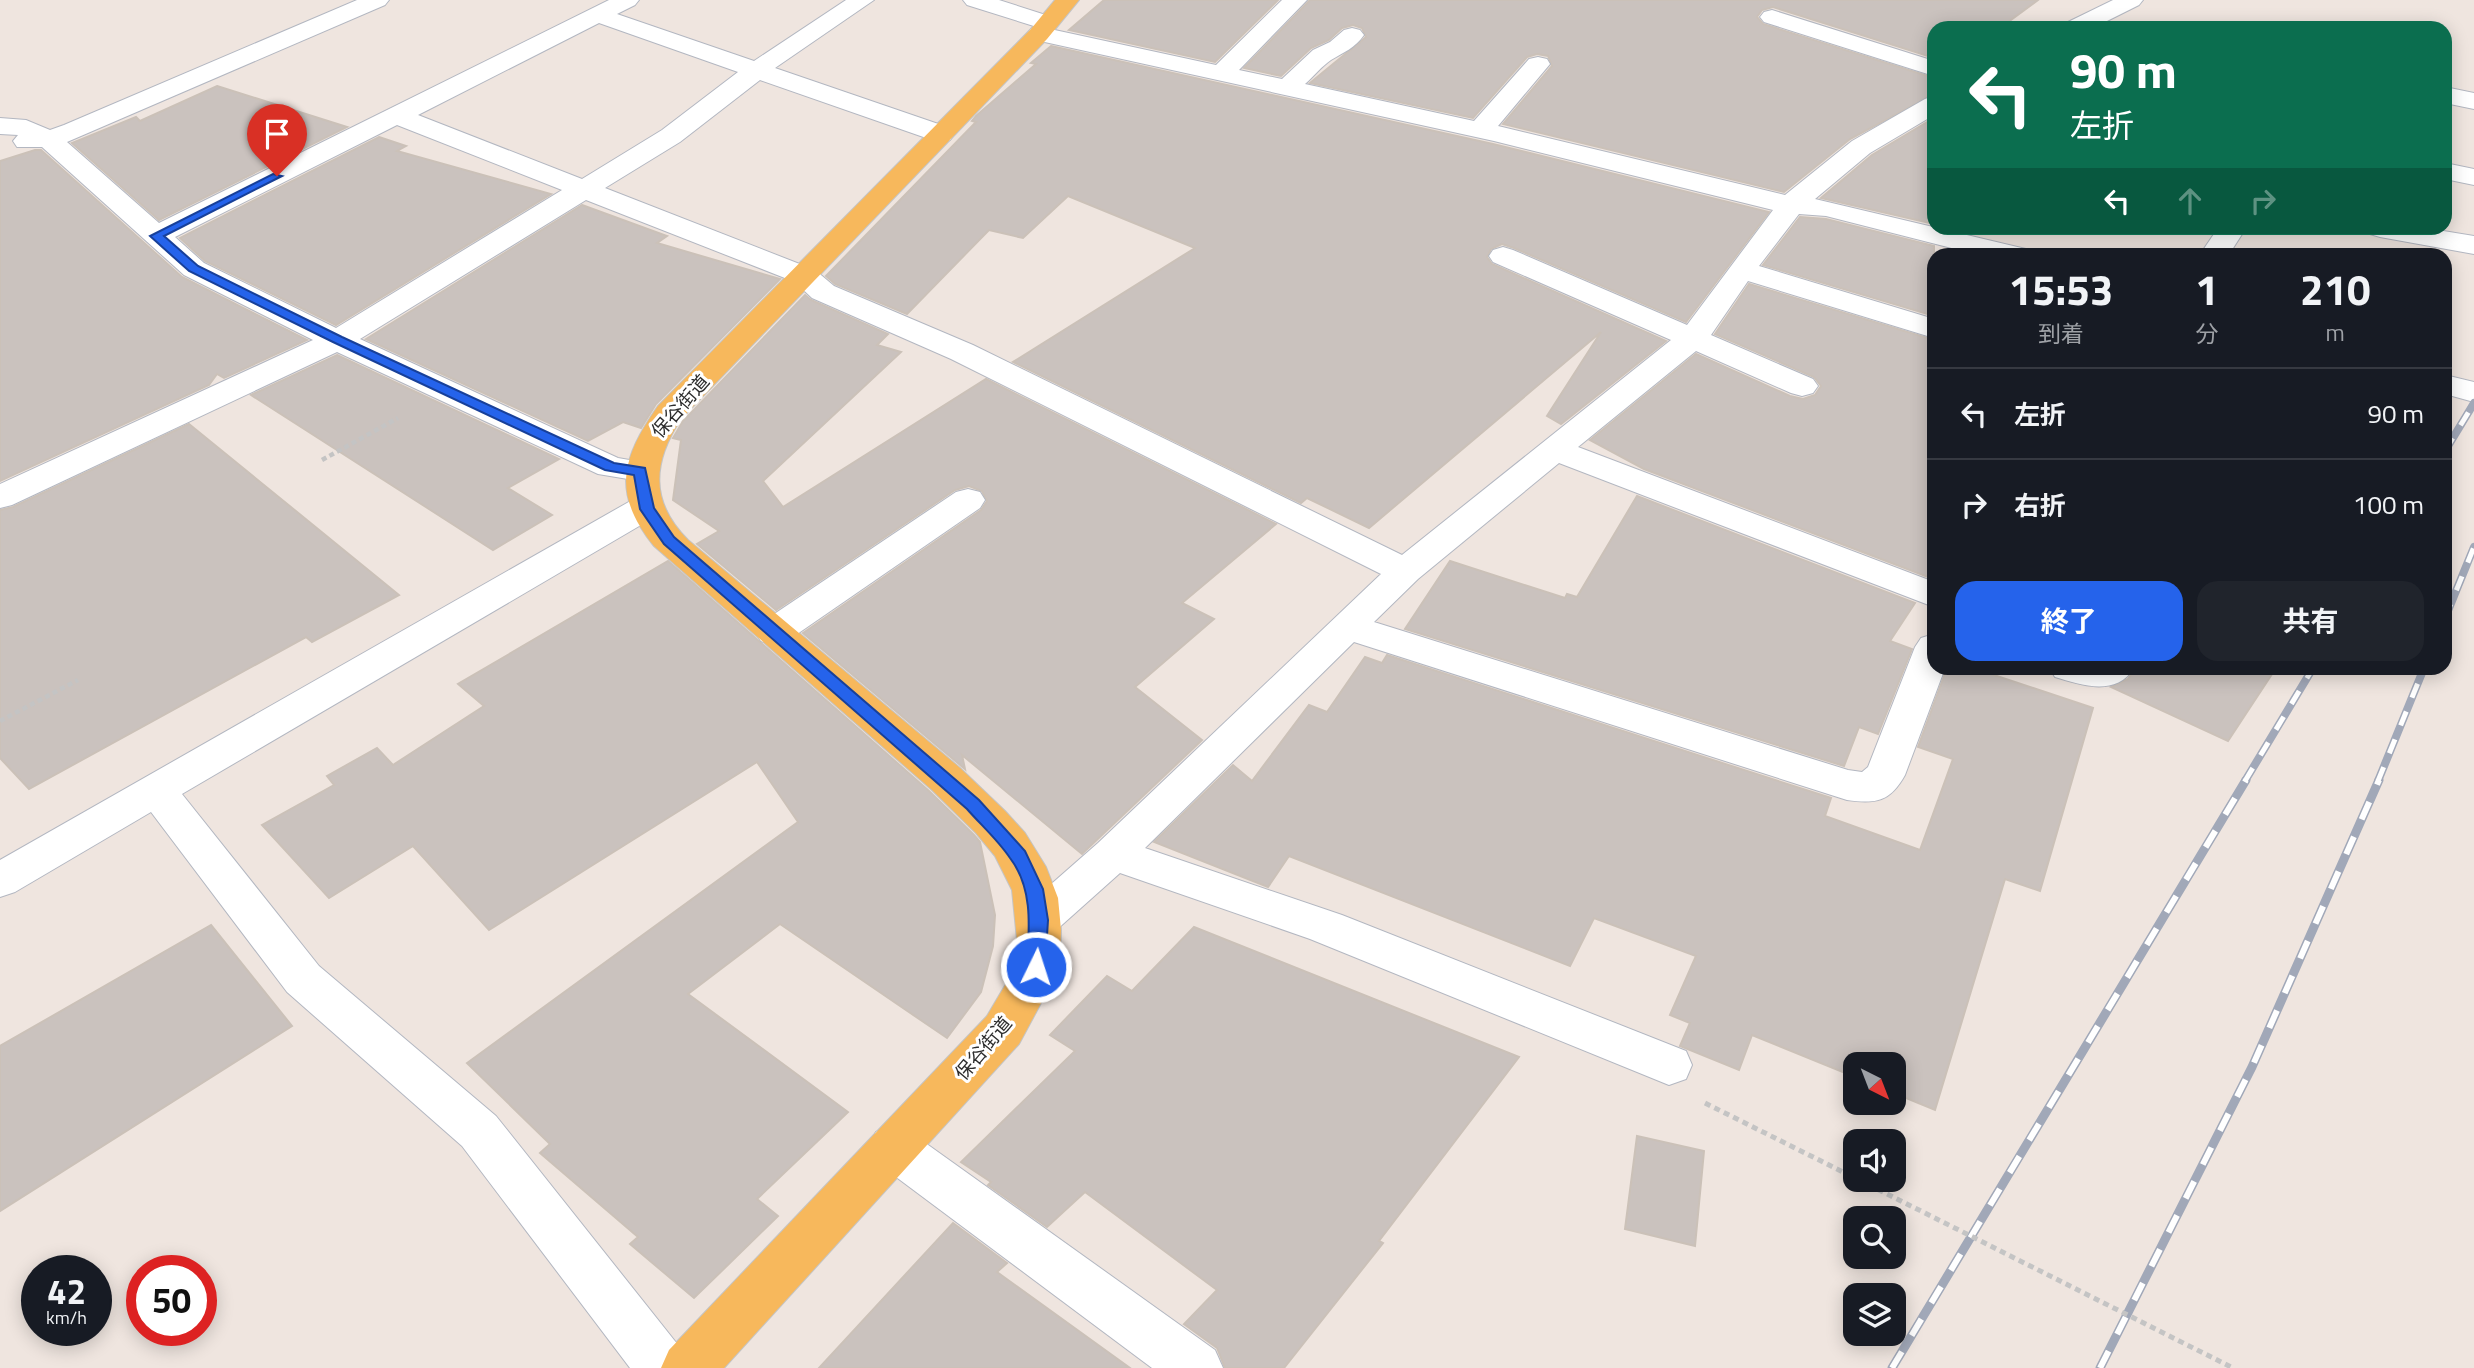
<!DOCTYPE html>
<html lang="ja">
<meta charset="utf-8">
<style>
:root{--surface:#171b24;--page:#20242c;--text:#f1f3f6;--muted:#9ea1a6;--line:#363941;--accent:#2563eb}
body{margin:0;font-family:"Titillium Web","Noto Sans JP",sans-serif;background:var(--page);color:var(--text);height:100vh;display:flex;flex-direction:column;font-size:26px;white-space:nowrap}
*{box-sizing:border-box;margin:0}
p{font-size:23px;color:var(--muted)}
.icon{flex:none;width:38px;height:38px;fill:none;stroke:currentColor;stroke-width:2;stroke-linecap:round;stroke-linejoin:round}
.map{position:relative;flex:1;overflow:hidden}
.sheet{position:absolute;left:1927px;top:248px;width:525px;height:427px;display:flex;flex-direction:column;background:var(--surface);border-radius:21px;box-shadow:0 4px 18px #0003}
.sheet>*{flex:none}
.hud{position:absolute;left:1927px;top:21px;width:525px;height:214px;border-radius:21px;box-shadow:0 4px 18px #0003;background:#0b6e4f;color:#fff;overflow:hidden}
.needle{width:46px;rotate:138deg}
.tools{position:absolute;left:1843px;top:1052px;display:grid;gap:14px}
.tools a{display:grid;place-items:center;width:63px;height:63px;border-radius:14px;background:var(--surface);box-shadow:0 4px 18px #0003;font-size:35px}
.speed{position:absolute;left:21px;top:1255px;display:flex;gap:14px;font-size:35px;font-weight:700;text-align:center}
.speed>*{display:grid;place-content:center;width:91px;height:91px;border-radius:50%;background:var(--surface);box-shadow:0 4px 18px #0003;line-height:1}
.speed small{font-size:18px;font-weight:400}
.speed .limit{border:10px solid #d22;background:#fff;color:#111}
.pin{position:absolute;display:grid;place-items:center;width:60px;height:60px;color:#fff;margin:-72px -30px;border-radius:50% 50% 50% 0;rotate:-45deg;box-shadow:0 0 7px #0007}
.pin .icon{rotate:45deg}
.me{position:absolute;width:77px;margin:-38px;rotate:4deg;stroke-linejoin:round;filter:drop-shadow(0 0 5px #0008)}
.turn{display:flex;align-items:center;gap:24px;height:147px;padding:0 28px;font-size:32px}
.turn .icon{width:91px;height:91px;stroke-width:2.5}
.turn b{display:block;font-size:49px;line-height:60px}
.lanes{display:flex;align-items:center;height:66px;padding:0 28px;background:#0003;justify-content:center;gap:35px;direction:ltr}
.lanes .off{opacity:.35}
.eta{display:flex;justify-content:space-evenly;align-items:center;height:119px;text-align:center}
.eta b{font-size:42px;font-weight:700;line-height:49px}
.action{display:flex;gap:14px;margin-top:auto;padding:14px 28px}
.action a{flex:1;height:80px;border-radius:21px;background:var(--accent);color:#fff;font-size:28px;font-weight:700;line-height:80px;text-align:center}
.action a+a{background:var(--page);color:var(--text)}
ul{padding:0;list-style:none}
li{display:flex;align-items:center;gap:21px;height:91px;padding:0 28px;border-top:2px solid var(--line)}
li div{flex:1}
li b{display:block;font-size:26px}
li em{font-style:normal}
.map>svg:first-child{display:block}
.building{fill:#cac2be;stroke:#cbc1b8;stroke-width:2}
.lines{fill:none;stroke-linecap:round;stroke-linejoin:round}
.minor-casing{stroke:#b3b7c1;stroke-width:2}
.major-casing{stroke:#c4c4c4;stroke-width:2}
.path-far1{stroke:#c4c4c4;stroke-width:4.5;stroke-dasharray:5 3.5;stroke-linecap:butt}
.path{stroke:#c4c4c4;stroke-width:5;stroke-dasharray:6 4.5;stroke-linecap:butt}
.minor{fill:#fff;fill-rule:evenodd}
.major{fill:#f7b85c;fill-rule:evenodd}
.rail-far1-casing{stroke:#a1a8b8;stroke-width:8}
.rail-casing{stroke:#a1a8b8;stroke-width:9}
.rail-far1{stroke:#fff;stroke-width:5;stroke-dasharray:15;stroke-linecap:butt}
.rail{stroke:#fff;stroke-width:6;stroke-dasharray:19;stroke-linecap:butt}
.path-bridge{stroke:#c4c4c4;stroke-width:5;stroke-dasharray:6 4.5;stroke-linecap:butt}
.route{fill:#2563eb;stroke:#184099;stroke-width:2}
.labels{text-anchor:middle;stroke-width:6;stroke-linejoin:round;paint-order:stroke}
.street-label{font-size:19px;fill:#2d2d2d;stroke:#fff}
</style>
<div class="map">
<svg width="2474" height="1368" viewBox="0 0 2474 1368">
<rect width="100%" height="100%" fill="#efe5df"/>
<!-- building -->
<g class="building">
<path d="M1104 0H1278L1215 62 1069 30Z"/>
<path d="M1310 0H2038L2000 28H1934V58L1773 7 1762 10 1757 17 1763 24 1934 78V94L1850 139 1784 192 1503 124 1552 66 1548 56 1537 54 1527 57 1473 118 1310 83 1366 37 1362 28 1353 25 1342 28 1329 40 1311 48 1281 76 1244 68Z"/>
<path d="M1051 46 1493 144 1769 212 1686 322 1514 248 1502 244 1491 249 1487 257 1492 264 1666 341 1561 424 1547 416 1601 332 1369 528 1307 498 1301 503 1013 362 1195 248 1068 196 1023 238 989 230 907 314 835 284 826 276 976 122 972 121 976 116 1036 64 1031 63Z"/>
<path d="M217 86 347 127 159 220 72 143 136 117 140 121Z"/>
<path d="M1934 118V224L1821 198 1872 155Z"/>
<path d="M379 137 406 146 397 151 551 194 336 325 205 261 180 238Z"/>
<path d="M35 150H41L182 277 307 340 224 378 217 374 209 385 0 481V161Z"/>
<path d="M582 205 667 236 657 243 780 279 656 404 641 428 623 422 588 441 366 339Z"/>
<path d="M1800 217 1826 219 1934 246V316L1763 265Z"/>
<path d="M1749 284 1934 340V575L1931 578 1644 469 1590 440 1696 354 1790 396 1803 399 1815 395 1821 386 1814 377 1715 334Z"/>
<path d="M805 295 811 300 888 334 877 345 901 352 763 481 783 507 986 379 1276 524 1182 603 1214 619 1135 687 1202 740 1082 854 962 755 965 769 803 633 981 510 987 501 982 491 969 486 955 490 776 610 697 544 719 531 673 500 681 440 673 438 683 421Z"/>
<path d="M337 355 559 459 508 488 552 515 493 550 251 395Z"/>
<path d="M189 424 399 595 312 642 306 637 29 789 0 758V510L13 507Z"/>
<path d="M1637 496 1915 603 1890 641 1912 649 1878 734 1859 727 1844 766 1405 629 1450 561 1565 598 1567 594 1577 597Z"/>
<path d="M668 561 929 791 974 835 980 842 995 915 993 946 981 992 947 1038 780 924 688 994 848 1112 757 1199 778 1216 694 1298 630 1244 638 1237 540 1153 550 1144 467 1063 798 822 757 762 489 930 413 846 329 898 262 825 334 785 327 776 377 748 393 765 484 706 458 684Z"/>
<path d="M1387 655 1831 798 1825 816 1920 850 1953 759 1918 747 1947 668H1973L2093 708 2040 891 2005 879 1935 1110 1894 1093V1064H1855V1077L1752 1035 1739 1070 1680 1046 1690 1023 1670 1015 1696 956 1594 918 1570 966 1289 856 1268 887 1154 842 1233 765 1252 781 1309 705 1327 712 1365 657 1382 663Z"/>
<path d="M2136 668H2276L2228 741 2111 687 2128 679Z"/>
<path d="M211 925 292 1026 0 1211V1046Z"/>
<path d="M1194 927 1519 1057 1379 1241 1383 1243 1284 1368H1225L1217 1348 1184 1324 1217 1290 1085 1192 1047 1227 988 1185 991 1182 961 1162 1075 1051 1050 1035 1107 976 1132 991Z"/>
<path d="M1637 1136 1704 1151 1695 1246 1625 1229Z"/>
<path d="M953 1223 1007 1263 997 1272 1130 1368H819Z"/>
</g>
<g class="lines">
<defs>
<g id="minor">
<path d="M357 0H389L385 5 67 142 159 223 609 0H639L635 5 617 14 754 61 846 0H874L775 68 950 128 954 134 950 140 941 142 932 140 760 80 680 142 605 188 815 270 834 286 973 345 1402 555 1671 340 1493 262 1489 256 1493 250 1503 247 1513 250 1687 325 1773 210 1494 141 1031 39 1027 34 1031 29 1037 27 967 5 963 0H999L1055 18 1059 23 1050 29 1216 65 1282 0H1307L1239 70 1282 79 1313 50 1330 42 1344 30 1352 28 1360 30 1364 35C1355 48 1344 52 1331 60 1322 66 1314 76 1305 84L1474 121 1529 59 1538 57 1547 59 1550 64 1498 126 1785 195 1852 141 1925 99 1934 96V115L1870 153 1815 199 2030 250 2034 256H1983L1826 216 1799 214 1759 266 1934 319V338L1748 281 1711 335 1813 379 1818 386 1813 393 1802 396 1791 393 1696 351 1578 447 1934 582V607L1559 463 1418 579 1374 622 1848 770 1862 772 1868 767 1915 647 1921 638 1934 634V668H1945L1905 775C1890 802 1876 804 1847 800L1354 642 1145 848 1342 915 1686 1051 1692 1065 1686 1079 1669 1085 1310 939 1120 873 1054 932 1039 937 1024 932 1017 920 1024 908 1098 843 1381 574 951 359 812 298 795 282 586 200 360 339 618 458 652 464 657 471 652 478 640 481 598 474 337 352 12 505 0 508V484L313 340 184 275 42 147H17L13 141 18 135 0 134V118L26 120 50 130 64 125ZM599 23 738 72 662 130 582 179 418 115ZM397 125 562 190 336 328 204 263 175 237Z"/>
<path d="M2113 0H2143L2139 5 2093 28H2062L2066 23Z"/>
<path d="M1772 10 1934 61V76L1764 22 1760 17 1764 12Z"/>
<path d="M2445 87 2474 93V109L2445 103Z"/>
<path d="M2445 163 2474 169V185L2445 179Z"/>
<path d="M2218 228H2246L2228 256H2199Z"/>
<path d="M2366 228H2425L2474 236V254L2380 237 2370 234Z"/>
<path d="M2445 375 2474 382V402L2445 394Z"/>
<path d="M968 489 980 492 985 500 980 508 787 641 774 645 761 641 755 632 761 623 956 492Z"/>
<path d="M646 496 658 499 663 507 658 515 182 794 319 966 496 1116 682 1350 690 1368H630L462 1146 287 992 151 812 15 892 0 897V860L634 499Z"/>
<path d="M2049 668H2134C2116 697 2081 685 2055 677Z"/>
<path d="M893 1126 910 1132 1215 1350 1223 1368H1152L876 1162 869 1147 876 1132Z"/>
</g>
<path id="major" d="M1055 0H1079L1047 39 681 419C652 463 650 502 688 540L960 768 1005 811 1025 833 1046 867 1058 898 1061 930 1060 961 1055 977 1019 1044 724 1368H661L669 1350 987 1016 1010 977 1017 940 1012 890 995 856 976 833 931 789 654 546C611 493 622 458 658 406L1031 29Z"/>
</defs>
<!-- minor casing -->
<use href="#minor" class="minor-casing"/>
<!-- major casing -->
<use href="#major" class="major-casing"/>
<!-- path-far1 -->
<g class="path-far1">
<path d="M322 460 398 418"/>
<path d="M0 721 78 680"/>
</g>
<!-- path -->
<g class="path">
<path d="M1705 1103 1855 1178"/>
<path d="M1859 1180 1925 1213"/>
</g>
<!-- minor -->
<use href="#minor" class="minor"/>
<!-- major -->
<use href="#major" class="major"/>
<defs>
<g id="rail-far1">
<path d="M2445 451 2474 403"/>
<path d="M2445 618 2474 547"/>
<path d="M2245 781 2313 668"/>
<path d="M2378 781 2424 668"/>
</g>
<g id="rail">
<path d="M1892 1368 2246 780"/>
<path d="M2100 1368 2252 1067 2379 780"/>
</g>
</defs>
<!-- rail-far1 casing -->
<use href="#rail-far1" class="rail-far1-casing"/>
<!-- rail casing -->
<use href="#rail" class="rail-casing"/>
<!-- rail-far1 -->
<use href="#rail-far1" class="rail-far1"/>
<!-- rail -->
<use href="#rail" class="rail"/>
<!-- path-bridge -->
<path class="path-bridge" d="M1925 1213 2233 1368"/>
</g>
<!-- route -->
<path class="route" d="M273 174 282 176 164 236 198 266 342 337 614 463 645 468 654 508 674 537 979 800 1025 851 1043 889 1048 920 1045 967 1042 973 1036 975 1029 973 1027 967C1029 930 1034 889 1010 858 998 840 981 825 967 809L664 544 640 509 634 475 605 470 333 342 189 271 150 236Z"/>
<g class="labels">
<!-- street labels -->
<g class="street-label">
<text transform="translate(680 406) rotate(-49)" y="7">保谷街道</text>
<text transform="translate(983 1048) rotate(-50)" y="7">保谷街道</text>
</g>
</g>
</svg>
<div class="tools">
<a><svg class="needle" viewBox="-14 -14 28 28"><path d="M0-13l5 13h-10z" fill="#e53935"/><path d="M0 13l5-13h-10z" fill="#9ea1a6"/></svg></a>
<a><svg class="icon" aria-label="sound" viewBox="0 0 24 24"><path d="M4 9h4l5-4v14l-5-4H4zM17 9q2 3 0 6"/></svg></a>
<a><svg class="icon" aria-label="search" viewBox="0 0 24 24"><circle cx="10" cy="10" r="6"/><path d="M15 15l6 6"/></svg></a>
<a><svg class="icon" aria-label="layers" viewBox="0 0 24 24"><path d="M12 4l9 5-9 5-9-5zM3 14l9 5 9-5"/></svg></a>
</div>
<div class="speed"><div>42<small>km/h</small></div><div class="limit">50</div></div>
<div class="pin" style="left:277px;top:176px;background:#d93025"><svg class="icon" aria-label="arrive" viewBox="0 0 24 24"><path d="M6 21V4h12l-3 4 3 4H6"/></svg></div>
<svg class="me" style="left:1036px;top:967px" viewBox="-20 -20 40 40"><circle r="17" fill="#2563eb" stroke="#fff" stroke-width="3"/><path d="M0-11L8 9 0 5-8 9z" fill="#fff"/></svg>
<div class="hud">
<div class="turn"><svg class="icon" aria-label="left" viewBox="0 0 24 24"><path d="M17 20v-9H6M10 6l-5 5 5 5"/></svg><div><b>90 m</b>左折</div></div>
<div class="lanes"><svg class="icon" aria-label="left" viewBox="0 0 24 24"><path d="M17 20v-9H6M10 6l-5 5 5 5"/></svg><svg class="icon off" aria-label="ahead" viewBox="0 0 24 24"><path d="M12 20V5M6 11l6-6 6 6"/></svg><svg class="icon off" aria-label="right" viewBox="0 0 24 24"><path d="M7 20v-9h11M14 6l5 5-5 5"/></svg></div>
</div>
<section class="sheet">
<div class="eta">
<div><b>15:53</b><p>到着</p></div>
<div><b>1</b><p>分</p></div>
<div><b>210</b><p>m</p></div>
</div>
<ul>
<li><svg class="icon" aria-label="left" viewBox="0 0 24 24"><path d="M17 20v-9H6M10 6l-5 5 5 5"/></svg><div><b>左折</b></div><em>90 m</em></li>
<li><svg class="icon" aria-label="right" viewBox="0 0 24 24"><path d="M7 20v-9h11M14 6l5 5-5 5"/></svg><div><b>右折</b></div><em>100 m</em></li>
</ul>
<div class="action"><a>終了</a><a>共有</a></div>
</section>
</div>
